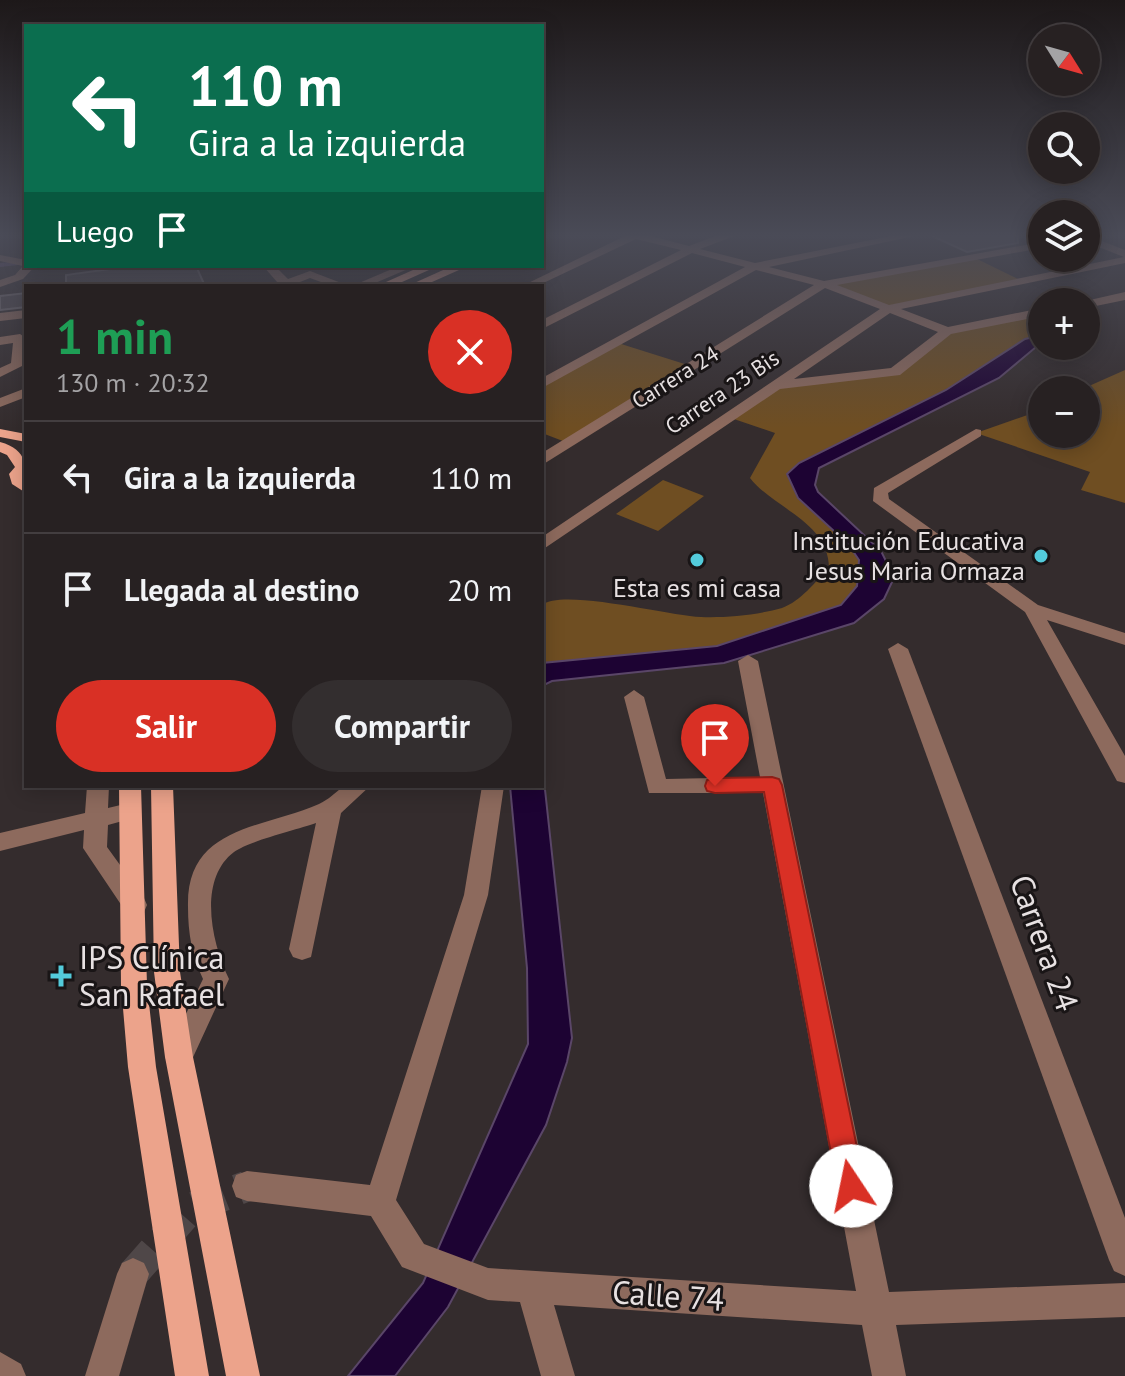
<!DOCTYPE html>
<html lang="es">
<meta charset="utf-8">
<style>
:root{--surface:#272122;--page:#332e2f;--text:#f1f3f6;--muted:#a4a3a5;--line:#433e40;--accent:#d93025}
body{margin:0;font-family:"PT Sans",sans-serif;background:var(--page);color:var(--text);height:100vh;display:flex;flex-direction:column;font-size:30px;white-space:nowrap}
*{box-sizing:border-box;margin:0}
p{font-size:26px;color:var(--muted)}
.icon{flex:none;width:44px;height:44px;fill:none;stroke:currentColor;stroke-width:2;stroke-linecap:round;stroke-linejoin:round}
.map{position:relative;flex:1;overflow:hidden}
.sheet{position:absolute;left:24px;top:284px;width:520px;height:504px;display:flex;flex-direction:column;background:var(--surface);border-radius:0px;box-shadow:0 4px 20px #0003,0 0 0 2px var(--line)}
.sheet>*{flex:none}
.banner{position:absolute;left:24px;top:24px;width:520px;height:244px;border-radius:0px;box-shadow:0 4px 20px #0003,0 0 0 2px var(--line);background:#0b6e4f;color:#fff;overflow:hidden}
.needle{width:52px;rotate:127deg}
.buttons{position:absolute;left:1028px;top:24px;display:grid;gap:16px}
.buttons a{display:grid;place-items:center;width:72px;height:72px;border-radius:50%;background:var(--surface);box-shadow:0 4px 20px #0003,0 0 0 2px var(--line);font-size:40px}
.pin{position:absolute;display:grid;place-items:center;width:68px;height:68px;color:#fff;margin:-82px -34px;border-radius:50% 50% 50% 0;rotate:-45deg;box-shadow:0 0 8px #0007}
.pin .icon{rotate:45deg}
.me{position:absolute;width:88px;margin:-44px;rotate:349deg;stroke-linejoin:round;filter:drop-shadow(0 0 6px #0008)}
.turn{display:flex;align-items:center;gap:28px;height:168px;padding:0 32px;font-size:36px}
.turn .icon{width:104px;height:104px;stroke-width:2.5}
.turn b{display:block;font-size:56px;line-height:68px}
.then{display:flex;align-items:center;height:76px;padding:0 32px;background:#0003;gap:16px;font-size:30px}
.round{display:grid;place-items:center;flex:none;width:84px;height:84px;border-radius:42px;background:var(--page)}
.summary{display:flex;align-items:center;justify-content:space-between;height:136px;padding:0 32px}
h1{font-size:48px;font-weight:700;line-height:60px;color:#1e9e55}
.action{display:flex;gap:16px;margin-top:auto;padding:16px 32px}
.action a{flex:1;height:92px;border-radius:48px;background:var(--accent);color:#fff;font-size:32px;font-weight:700;line-height:92px;text-align:center}
.action a+a{background:var(--page);color:var(--text)}
ul{padding:0;list-style:none}
li{display:flex;align-items:center;gap:24px;height:112px;padding:0 32px;border-top:2px solid var(--line)}
li div{flex:1}
li b{display:block;font-size:30px}
li em{font-style:normal}
.map>svg:first-child{display:block}
.green{fill:#6f4e22}
.water{fill:#1d0333;stroke:#5a4668;stroke-width:2}
.lines{fill:none;stroke-linecap:round;stroke-linejoin:round}
.stream{stroke:#5a4668;stroke-width:4}
.building{fill:#4d464b;stroke:#6f686d;stroke-width:2}
.minor-tunnel{stroke:#4f4748;stroke-width:31;stroke-dasharray:31 15;stroke-linecap:butt}
.minor{fill:#8d6a5d;fill-rule:evenodd}
.major{fill:#eca38b;fill-rule:evenodd}
.route{fill:#d93025;stroke:#8d1f18;stroke-width:2}
.poi-dot{fill:#53cbdb;stroke:#191516;stroke-width:3}
.labels{text-anchor:middle;stroke-width:6;stroke-linejoin:round;paint-order:stroke}
.far-street-label{font-size:22px;fill:#e7e1e2;stroke:#191516}
.poi-label{font-size:26px;fill:#e7e1e2;stroke:#191516;text-anchor:end}
.near-street-label{font-size:32px;fill:#e7e1e2;stroke:#191516}
.near-poi-label{font-size:32px;fill:#e7e1e2;stroke:#191516;text-anchor:start}
</style>
<div class="map">
<svg width="1125" height="1376" viewBox="0 0 1125 1376">
<rect width="100%" height="100%" fill="#342c2d"/>
<!-- green -->
<g class="green">
<path d="M973 257 1022 281 890 308 824 284Z"/>
<path d="M1042 312V335L1025 339 946 390 800 463 859 560 857 586 841 605 717 646 542 663V605C563 588 669 616 701 617 725 618 758 615 782 608 801 601 815 582 829 568 829 522 773 508 750 478L775 433 728 417 774 386 895 372 947 331Z"/>
<path d="M618 343 691 366 568 443 542 433V384Z"/>
<path d="M1125 370V503L1081 490 1090 472 976 433 1042 410V434H1086V390H1080Z"/>
<path d="M663 480 704 496 658 531 616 514Z"/>
</g>
<!-- water -->
<g class="water">
<path d="M1042 335V342L999 378 819 468 815 485 818 492 881 551 891 571 892 582 884 599 854 623 724 663 552 681 542 686V663L717 646 841 605 857 586 859 560 848 544 798 498 787 474 799 463 946 390 1025 339Z"/>
<path d="M542 762 572 1038 567 1062 546 1125 448 1307 395 1376H348L423 1283 528 1044 527 968 510 786H542Z"/>
</g>
<g class="lines">
<!-- stream -->
<path class="stream" d="M0 265 26 262"/>
</g>
<!-- building -->
<g class="building">
<path d="M930 235H1017L1018 243 967 252Z"/>
<path d="M132 266H196L205 286H66V275Z"/>
<path d="M26 293V307L0 310V296Z"/>
</g>
<g class="lines">
<!-- minor-tunnel -->
<path class="minor-tunnel" d="M133 1274 190 1209 247 1186"/>
<!-- minor -->
<g class="minor">
<path d="M627 235H647L689 246 718 235H737L700 249 755 263 896 235H919L769 267 824 281 1042 242V248L837 285 889 305 1124 257 1086 242V235L1125 250V263L901 309 948 327 1042 308V316L951 334 900 375 780 389 542 550V537L880 309 825 288 542 465V453L814 285 756 270 542 388V378L745 267 692 253 542 329V320L681 250 636 239 537 286H522ZM890 313 938 332 891 368 794 379Z"/>
<path d="M0 255 26 260V266H35L23 279 0 287V280L15 275 23 266 0 261Z"/>
<path d="M263 266H275L288 279 310 271 349 286H332L310 278 290 286H274L278 283Z"/>
<path d="M399 266H415L368 286H352Z"/>
<path d="M1125 292V300L1086 308V302H1081Z"/>
<path d="M26 310V318L0 321V313Z"/>
<path d="M20 334 26 338 24 365 0 377V368L11 363 13 343 0 345V337Z"/>
<path d="M26 388V397L0 407V398Z"/>
<path d="M976 429 981 430V436L888 493 889 499 1038 605 1125 633V645L1047 620 1125 756V783L1117 781 1025 612 873 501 874 488Z"/>
<path d="M898 643 908 649 1125 1218V1276L1114 1271 1109 1260 888 649Z"/>
<path d="M748 655 758 661 889 1292 1125 1283V1317L896 1325 906 1376H872L862 1325 554 1305 575 1376H541L520 1302 488 1300 402 1267 371 1216 247 1201 236 1197 232 1186 236 1175 247 1171 370 1185 464 895 482 786H504L488 895 396 1200 424 1244 488 1268 856 1291 763 793H649L624 697 634 690 644 697 666 779 760 777 738 661Z"/>
<path d="M87 786H109L108 808 129 803 137 805 140 811 137 817 108 825 107 847 144 898 147 905 144 912 135 915 126 912 83 848 84 830 0 851V833L85 813Z"/>
<path d="M344 786H370L341 813 311 957 302 960 293 957 289 949 316 823C296 830 249 841 234 852 197 880 212 944 229 979L189 1066 179 1070 169 1066 165 1057 203 979C192 956 188 933 188 907 186 826 262 829 319 804 328 800 336 792 344 786Z"/>
<path d="M133 1258 144 1263 149 1274 119 1376H85L117 1274 122 1263Z"/>
<path d="M0 1352 21 1364 26 1376H0Z"/>
</g>
<!-- major -->
<g class="major">
<path d="M422 266H438L393 286H377Z"/>
<path d="M452 266H468L423 286 412 284Z"/>
<path d="M0 429 26 434V442L0 437Z"/>
<path d="M0 442C29 450 26 467 26 493L12 484 9 474 15 467 7 455 0 452Z"/>
<path d="M119 786H141L147 985 156 1067 209 1376H175L128 1067 121 985Z"/>
<path d="M151 786H173L180 972 193 1057 260 1376H226L165 1057 154 972Z"/>
</g>
</g>
<!-- sky -->
<linearGradient id="sky" x2="0" y2="1"><stop stop-color="#1d1819"/><stop offset="0.55" stop-color="#4a4b57"/><stop offset="1" stop-color="#4a4b57" stop-opacity="0"/></linearGradient>
<rect width="1125" height="428" fill="url(#sky)"/>
<!-- route -->
<path class="route" d="M772 777 779 779 782 785 865 1186 861 1196 851 1200 841 1196 837 1186 764 792 715 793 707 791 705 786 707 780 715 778Z"/>
<!-- markers -->
<g class="poi-dot">
<circle cx="1041" cy="556" r="8"/>
<circle cx="697" cy="560" r="8"/>
<path d="M57 964h8v8h8v8h-8v8h-8v-8h-8v-8h8z"/>
</g>
<g class="labels">
<!-- far-street labels -->
<g class="far-street-label">
<text transform="translate(675 377) rotate(-32)" y="8">Carrera 24</text>
<text transform="translate(722 392) rotate(-34)" y="8">Carrera 23 Bis</text>
</g>
<!-- poi labels -->
<g class="poi-label">
<text x="1025" y="550">Institución Educativa<tspan x="1025" dy="30">Jesus Maria Ormaza</tspan></text>
<text x="697" y="597" text-anchor="middle">Esta es mi casa</text>
</g>
<!-- near-street labels -->
<g class="near-street-label">
<text transform="translate(1044 943) rotate(70)" y="11">Carrera 24</text>
<text transform="translate(668 1296) rotate(4)" y="11">Calle 74</text>
</g>
<!-- near-poi labels -->
<g class="near-poi-label">
<text x="79" y="969">IPS Clínica<tspan x="79" dy="37">San Rafael</tspan></text>
</g>
</g>
</svg>
<div class="buttons">
<a><svg class="needle" viewBox="-14 -14 28 28"><path d="M0-13l5 13h-10z" fill="#e53935"/><path d="M0 13l5-13h-10z" fill="#a4a3a5"/></svg></a>
<a><svg class="icon" aria-label="search" viewBox="0 0 24 24"><circle cx="10" cy="10" r="6"/><path d="M15 15l6 6"/></svg></a>
<a><svg class="icon" aria-label="layers" viewBox="0 0 24 24"><path d="M12 4l9 5-9 5-9-5zM3 14l9 5 9-5"/></svg></a>
<a>+</a>
<a>−</a>
</div>
<div class="pin" style="left:715px;top:786px;background:#d93025"><svg class="icon" aria-label="arrive" viewBox="0 0 24 24"><path d="M6 21V4h12l-3 4 3 4H6"/></svg></div>
<svg class="me" style="left:851px;top:1186px" viewBox="-20 -20 40 40"><circle r="19" fill="#fff"/><path d="M0-13L10 11 0 6-10 11z" fill="#d93025"/></svg>
<div class="banner">
<div class="turn"><svg class="icon" aria-label="left" viewBox="0 0 24 24"><path d="M17 20v-9H6M10 6l-5 5 5 5"/></svg><div><b>110 m</b>Gira a la izquierda</div></div>
<div class="then">Luego<svg class="icon" aria-label="arrive" viewBox="0 0 24 24"><path d="M6 21V4h12l-3 4 3 4H6"/></svg></div>
</div>
<section class="sheet">
<div class="summary"><div><h1>1 min</h1><p>130 m · 20:32</p></div><a class="round" style="background:#d93025;color:#fff"><svg class="icon" aria-label="close" viewBox="0 0 24 24"><path d="M6 6l12 12M18 6L6 18"/></svg></a></div>
<ul>
<li><svg class="icon" aria-label="left" viewBox="0 0 24 24"><path d="M17 20v-9H6M10 6l-5 5 5 5"/></svg><div><b>Gira a la izquierda</b></div><em>110 m</em></li>
<li><svg class="icon" aria-label="arrive" viewBox="0 0 24 24"><path d="M6 21V4h12l-3 4 3 4H6"/></svg><div><b>Llegada al destino</b></div><em>20 m</em></li>
</ul>
<div class="action"><a>Salir</a><a>Compartir</a></div>
</section>
</div>
